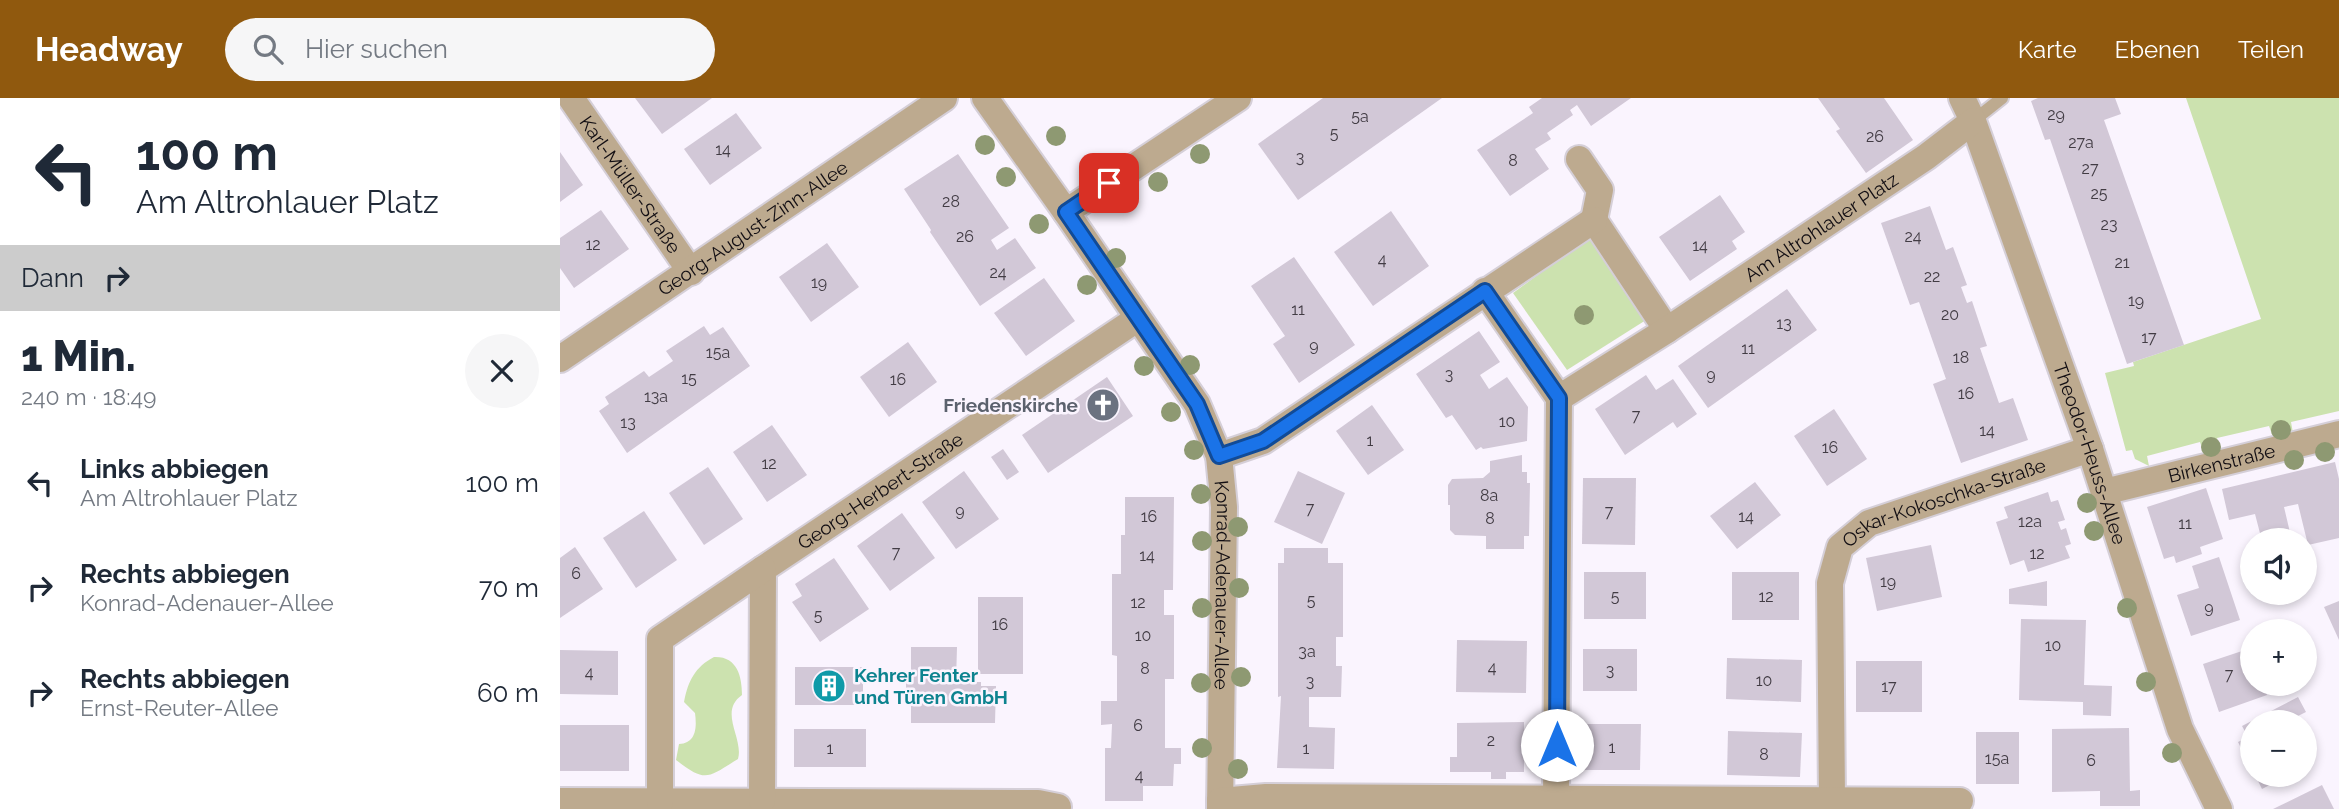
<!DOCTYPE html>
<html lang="de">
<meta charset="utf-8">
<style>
:root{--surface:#fff;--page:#f6f6f7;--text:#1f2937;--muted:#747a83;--accent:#90590e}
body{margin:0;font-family:Raleway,sans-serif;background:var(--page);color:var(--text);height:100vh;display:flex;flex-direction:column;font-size:26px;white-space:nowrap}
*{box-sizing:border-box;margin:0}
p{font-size:23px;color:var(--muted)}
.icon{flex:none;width:38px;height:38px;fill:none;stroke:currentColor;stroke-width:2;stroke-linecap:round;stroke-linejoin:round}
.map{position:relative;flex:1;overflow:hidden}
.sheet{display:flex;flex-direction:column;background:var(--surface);width:560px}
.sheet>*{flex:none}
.banner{background:#fff;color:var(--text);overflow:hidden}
.buttons{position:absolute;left:1680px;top:430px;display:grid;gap:14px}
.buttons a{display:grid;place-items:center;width:77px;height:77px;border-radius:50%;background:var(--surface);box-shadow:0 4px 10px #0003;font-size:35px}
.pin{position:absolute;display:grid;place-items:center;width:60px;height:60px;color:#fff;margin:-30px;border-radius:14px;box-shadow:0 4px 10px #0006}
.me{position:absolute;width:77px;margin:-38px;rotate:0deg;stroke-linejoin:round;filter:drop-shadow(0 0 5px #0008)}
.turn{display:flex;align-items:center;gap:24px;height:147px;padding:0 21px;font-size:32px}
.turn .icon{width:91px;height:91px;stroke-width:2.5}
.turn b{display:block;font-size:49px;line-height:60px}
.then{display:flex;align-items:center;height:66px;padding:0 21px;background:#0003;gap:14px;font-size:26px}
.round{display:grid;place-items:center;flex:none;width:74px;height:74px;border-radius:37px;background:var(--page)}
.headline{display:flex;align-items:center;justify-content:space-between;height:119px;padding:0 21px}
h1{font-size:42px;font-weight:800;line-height:52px}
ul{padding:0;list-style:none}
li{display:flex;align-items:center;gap:21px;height:105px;padding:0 21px}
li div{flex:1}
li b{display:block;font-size:26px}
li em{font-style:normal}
header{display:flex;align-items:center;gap:42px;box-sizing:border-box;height:98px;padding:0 35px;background:var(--accent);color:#fff}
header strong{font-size:33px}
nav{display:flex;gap:38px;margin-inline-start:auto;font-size:24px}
.search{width:490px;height:63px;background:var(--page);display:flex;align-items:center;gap:18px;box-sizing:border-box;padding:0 24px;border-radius:38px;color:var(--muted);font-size:26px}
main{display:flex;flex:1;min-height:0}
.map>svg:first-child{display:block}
.green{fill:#cce2af}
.building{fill:#d2c8d7}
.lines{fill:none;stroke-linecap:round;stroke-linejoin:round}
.service-casing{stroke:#d5cfd8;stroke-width:16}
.minor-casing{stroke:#d5cfd8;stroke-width:30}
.service{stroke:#bdaa8f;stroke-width:12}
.minor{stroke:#bdaa8f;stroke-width:26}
.tree{fill:#8e9972}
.route-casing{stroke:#114b97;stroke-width:18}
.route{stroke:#1a73e8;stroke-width:12}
.labels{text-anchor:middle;stroke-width:5;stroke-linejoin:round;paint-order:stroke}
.number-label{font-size:16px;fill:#423c44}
.street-label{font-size:19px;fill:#120e13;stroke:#faf4fe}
.worship-label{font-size:19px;font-weight:bold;fill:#5b616d;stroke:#faf4fe;text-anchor:end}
.culture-label{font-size:19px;font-weight:bold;fill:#0d838f;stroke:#faf4fe;text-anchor:start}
</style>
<header>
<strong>Headway</strong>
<div class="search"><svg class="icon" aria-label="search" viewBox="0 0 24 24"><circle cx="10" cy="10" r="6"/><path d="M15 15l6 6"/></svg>Hier suchen</div>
<nav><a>Karte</a><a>Ebenen</a><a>Teilen</a></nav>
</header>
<main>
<section class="sheet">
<div class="banner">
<div class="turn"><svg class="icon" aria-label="left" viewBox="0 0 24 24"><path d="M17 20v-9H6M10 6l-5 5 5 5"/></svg><div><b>100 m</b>Am Altrohlauer Platz</div></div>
<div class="then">Dann<svg class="icon" aria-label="right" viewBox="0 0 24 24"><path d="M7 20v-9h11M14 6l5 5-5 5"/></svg></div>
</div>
<div class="headline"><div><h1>1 Min.</h1><p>240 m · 18:49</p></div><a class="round"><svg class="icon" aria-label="close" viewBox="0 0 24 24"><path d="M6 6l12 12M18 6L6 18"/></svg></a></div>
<ul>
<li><svg class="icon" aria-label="left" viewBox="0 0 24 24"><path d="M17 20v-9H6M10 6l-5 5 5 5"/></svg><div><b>Links abbiegen</b><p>Am Altrohlauer Platz</p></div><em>100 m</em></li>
<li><svg class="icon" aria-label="right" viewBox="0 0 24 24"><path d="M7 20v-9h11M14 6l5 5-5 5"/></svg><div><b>Rechts abbiegen</b><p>Konrad-Adenauer-Allee</p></div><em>70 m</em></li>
<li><svg class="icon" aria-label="right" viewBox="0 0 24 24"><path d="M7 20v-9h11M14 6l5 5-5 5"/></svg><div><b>Rechts abbiegen</b><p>Ernst-Reuter-Allee</p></div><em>60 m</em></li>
</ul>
</section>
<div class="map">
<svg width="1779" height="711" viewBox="0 0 1779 711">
<rect width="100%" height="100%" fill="#faf4fe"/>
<!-- green -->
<g class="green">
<path d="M1626 0H1779V313L1731 324 1733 335 1713 339 1709 328 1657 340 1660 352 1644 356 1640 344 1587 358 1589 368 1575 361 1572 352 1566 353 1545 275 1574 268 1573 264 1701 221Z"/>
<path d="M1031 138 1086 222 1007 272 953 195Z"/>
<path d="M154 559C177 558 182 578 182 597 158 614 184 640 178 661 147 680 146 685 116 662L119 646C136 645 137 630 135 615L124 604C128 583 135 569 154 559Z"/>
</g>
<!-- building -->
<g class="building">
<path d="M75 0H152L102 36Z"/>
<path d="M763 0H882L738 102 698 46Z"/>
<path d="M982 0H1071L1031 28 1017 7 1010 12 1013 17 987 35 991 41 975 51 989 71 950 98 917 52 973 15 969 9Z"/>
<path d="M1258 0H1324L1353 42 1306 75 1276 33 1280 31Z"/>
<path d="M1478 0H1555L1561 16 1544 22 1624 247 1567 266 1490 41 1485 42 1471 3Z"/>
<path d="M176 15 202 50 150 87 124 51Z"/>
<path d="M0 54 23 87 0 104Z"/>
<path d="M398 56 449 130 431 142 437 152 455 140 476 170 420 208 370 134 371 132 344 91Z"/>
<path d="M1160 97 1185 134 1172 143 1177 151 1130 183 1099 139Z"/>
<path d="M1370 108 1386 152 1393 149 1407 187 1401 189 1407 205 1412 203 1427 248 1420 250 1439 305 1453 300 1468 342 1401 365 1373 286 1386 281 1359 204 1350 207 1321 125Z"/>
<path d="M41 112 69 151 14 190 0 170V140Z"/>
<path d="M831 113 869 168 813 208 774 154Z"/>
<path d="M267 145 299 189 251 224 219 179Z"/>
<path d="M734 159 795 247 739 285 713 246 725 238 691 188Z"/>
<path d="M484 180 515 223 466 258 434 215Z"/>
<path d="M1227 191 1257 232 1148 310 1118 268Z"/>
<path d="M144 228 150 237 163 229 190 268 67 355 39 313 49 306 45 299 84 273 89 279 113 263 106 253Z"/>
<path d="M919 233 940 264 920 277 929 291 947 279 968 309 967 343 923 351 921 349 916 352 892 317 886 320 856 276Z"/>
<path d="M348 244 377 284 329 319 300 279Z"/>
<path d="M1086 277 1096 292 1113 281 1137 316 1117 330 1113 324 1065 357 1035 311Z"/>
<path d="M547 279 573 318 488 375 462 337Z"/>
<path d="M812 307 844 352 808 377 776 333Z"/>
<path d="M1274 311 1307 361 1267 388 1234 338Z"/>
<path d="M212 327 247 377 207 404 173 354Z"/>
<path d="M443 351 459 374 447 382 431 359Z"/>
<path d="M962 357V374H967V385H970L969 438H964V451H926V438L895 437 890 432V407H888V387L892 381 923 380 930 374V363Z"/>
<path d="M1775 364 1779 381V440L1748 447 1738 406 1724 409 1732 443H1702L1695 416 1669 422 1662 391Z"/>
<path d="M148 369 183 421 144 447 109 395Z"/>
<path d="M404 373 439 421 396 451 362 404Z"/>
<path d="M738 373 785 395 762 446 714 424Z"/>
<path d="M1023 380H1076L1075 447 1022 446Z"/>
<path d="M1195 384 1221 417 1177 451 1150 418Z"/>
<path d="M1646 390 1663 441 1640 449 1642 456 1616 465 1614 458 1604 461 1587 409Z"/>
<path d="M1488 394 1491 404 1498 402 1505 422 1498 424 1501 432 1506 430 1511 446 1505 448 1510 460 1468 474 1464 462 1450 467 1436 424 1448 420 1444 409Z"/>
<path d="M565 399H614L613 492H604V517H614V581H605V650H621V666H614L613 688H583V703H545V650H551L552 626 541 627V603H557V558L552 557V476H561V437H565Z"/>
<path d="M84 413 117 462 76 490 43 440Z"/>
<path d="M342 415 375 460 330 493 297 448Z"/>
<path d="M1371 447 1382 499 1317 513 1306 460Z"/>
<path d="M15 449 43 491 0 520V460Z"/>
<path d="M724 450H768V465H783V539H776V568H782L781 599H749V629L775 630 774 671 717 670 721 598 718 599V465H724Z"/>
<path d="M1659 459 1680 522 1631 538 1617 497 1639 490 1632 468Z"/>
<path d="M274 460 309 511 260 544 232 504 242 498 235 486Z"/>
<rect x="1024" y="474" width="62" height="47"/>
<rect x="1172" y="474" width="67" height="48"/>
<path d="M1487 483V508L1449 506V491Z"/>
<rect x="418" y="499" width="45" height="77"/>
<path d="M1779 503V542L1764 509Z"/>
<path d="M1461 521 1526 522 1524 587 1552 588 1551 618 1523 617V604L1459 602Z"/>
<path d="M897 542 967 543 966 595 896 594Z"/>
<path d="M351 549H397L396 584H421V588H436L435 625H351V592H346V576H351Z"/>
<path d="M1691 550 1692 586H1703L1707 597 1659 614 1643 566Z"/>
<rect x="1023" y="551" width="54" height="42"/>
<path d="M0 552 58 553V597L0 596Z"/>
<path d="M1167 560 1242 562 1241 604 1166 601Z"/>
<rect x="1296" y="563" width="66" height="51"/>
<rect x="235" y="569" width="68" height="38"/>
<path d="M1738 599 1746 614 1732 621 1734 625H1692V672L1678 644 1688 639 1682 628Z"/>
<path d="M964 624V674H946V681H931V674H890V659H897V625Z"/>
<path d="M1024 626H1081L1080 672H1024Z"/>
<rect x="0" y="627" width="69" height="46"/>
<path d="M1569 630 1570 693 1580 692V708H1540V693L1492 694V631Z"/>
<rect x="234" y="631" width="72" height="38"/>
<path d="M1168 633 1242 635 1240 679 1167 677Z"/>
<rect x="1416" y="634" width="43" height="52"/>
<path d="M1695 677H1729L1702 691Z"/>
<path d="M1762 687 1774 711H1713Z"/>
</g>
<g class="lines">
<defs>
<path id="service" d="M1413 23 1442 0"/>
<g id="minor">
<path id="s1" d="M11 0 131 174"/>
<path id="s2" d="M425 0 506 114 637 306 659 358 664 409 660 711"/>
<path id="s3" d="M1402 0 1413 23 1530 351 1620 631 1659 711"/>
<path d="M1019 61 1040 92 1034 122"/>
<path d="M506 114 678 0"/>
<path d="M1034 122 1107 232"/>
<path d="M925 193 999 300 996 700"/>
<path id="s4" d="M0 261 384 0"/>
<path id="s5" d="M999 300 1107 232 1366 59 1413 23"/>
<path d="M659 358 703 343 1034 122"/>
<path id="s6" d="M1544 394 1779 336"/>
<path id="s7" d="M1272 701 1270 485 1280 449 1309 425 1530 351"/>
<path d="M0 703 478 705 498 709"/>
<path id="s8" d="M202 703 203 471 577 221"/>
<path d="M660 703 706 699 1400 703"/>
<path d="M100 704V541L203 471"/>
</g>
</defs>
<!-- service casing -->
<use href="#service" class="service-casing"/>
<!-- minor casing -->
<use href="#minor" class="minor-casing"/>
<!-- service -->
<use href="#service" class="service"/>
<!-- minor -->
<use href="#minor" class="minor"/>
</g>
<!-- trees -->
<g class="tree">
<circle cx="496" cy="38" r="10"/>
<circle cx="425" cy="47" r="10"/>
<circle cx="640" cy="56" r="10"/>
<circle cx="446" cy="79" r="10"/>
<circle cx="598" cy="84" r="10"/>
<circle cx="479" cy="126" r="10"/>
<circle cx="556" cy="160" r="10"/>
<circle cx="527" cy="187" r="10"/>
<circle cx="1024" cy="217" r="10"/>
<circle cx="630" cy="267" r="10"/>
<circle cx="584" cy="268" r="10"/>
<circle cx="611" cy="314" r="10"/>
<circle cx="1721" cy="332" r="10"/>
<circle cx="1651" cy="349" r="10"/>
<circle cx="634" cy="352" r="10"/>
<circle cx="1765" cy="354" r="10"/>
<circle cx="1734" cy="362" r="10"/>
<circle cx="641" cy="396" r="10"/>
<circle cx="1527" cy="405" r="10"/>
<circle cx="678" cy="429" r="10"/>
<circle cx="1534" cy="433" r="10"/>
<circle cx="642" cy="443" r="10"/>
<circle cx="679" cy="490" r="10"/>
<circle cx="642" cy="510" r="10"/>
<circle cx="1567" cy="510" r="10"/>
<circle cx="681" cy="579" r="10"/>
<circle cx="1586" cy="584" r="10"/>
<circle cx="641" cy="585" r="10"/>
<circle cx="642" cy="650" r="10"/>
<circle cx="1612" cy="655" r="10"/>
<circle cx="678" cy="671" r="10"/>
</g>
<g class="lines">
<defs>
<path id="route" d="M549 85 506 114 637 306 659 358 703 343 925 193 999 300 997 647"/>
</defs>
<!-- route casing -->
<use href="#route" class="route-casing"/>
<!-- route -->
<use href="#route" class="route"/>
</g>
<!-- icons -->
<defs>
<symbol id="church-disc" viewBox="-11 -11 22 22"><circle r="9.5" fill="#6b7280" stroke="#faf4fe"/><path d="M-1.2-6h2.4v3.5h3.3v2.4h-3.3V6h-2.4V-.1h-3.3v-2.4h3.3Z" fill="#fff"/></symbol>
<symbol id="building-disc" viewBox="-11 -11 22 22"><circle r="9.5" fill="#0f9aa8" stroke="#faf4fe"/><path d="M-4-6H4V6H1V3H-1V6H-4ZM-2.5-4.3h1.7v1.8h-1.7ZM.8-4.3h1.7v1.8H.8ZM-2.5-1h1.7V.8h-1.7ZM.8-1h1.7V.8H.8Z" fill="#fff"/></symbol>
</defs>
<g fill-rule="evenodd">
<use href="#church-disc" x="524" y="288" width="38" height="38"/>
<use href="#building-disc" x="250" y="569" width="38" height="38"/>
</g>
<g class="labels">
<!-- number labels -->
<g class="number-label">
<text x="1496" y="22">29</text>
<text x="800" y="24">5a</text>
<text x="774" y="41">5</text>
<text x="1315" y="44">26</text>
<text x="1521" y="50">27a</text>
<text x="163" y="57">14</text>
<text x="740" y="65">3</text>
<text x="953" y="68">8</text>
<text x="1530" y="76">27</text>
<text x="1539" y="101">25</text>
<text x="391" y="109">28</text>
<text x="1549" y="132">23</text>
<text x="405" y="144">26</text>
<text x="1353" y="144">24</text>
<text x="33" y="152">12</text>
<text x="1140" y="153">14</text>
<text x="822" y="167">4</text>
<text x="1562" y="170">21</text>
<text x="438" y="180">24</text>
<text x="1372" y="184">22</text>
<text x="259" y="190">19</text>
<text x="1576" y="208">19</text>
<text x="738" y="217">11</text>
<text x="1390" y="222">20</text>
<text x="1224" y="231">13</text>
<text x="1589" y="245">17</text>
<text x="754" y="253">9</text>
<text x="1188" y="256">11</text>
<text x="158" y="260">15a</text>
<text x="1401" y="265">18</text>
<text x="889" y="282">3</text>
<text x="1151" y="282">9</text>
<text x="129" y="286">15</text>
<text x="338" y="287">16</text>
<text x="1406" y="301">16</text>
<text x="96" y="304">13a</text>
<text x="1076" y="323">7</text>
<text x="947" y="329">10</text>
<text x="68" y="330">13</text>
<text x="1427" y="338">14</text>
<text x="810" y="348">1</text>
<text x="1270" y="355">16</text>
<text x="209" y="371">12</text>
<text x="929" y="403">8a</text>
<text x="750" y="416">7</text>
<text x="400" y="418">9</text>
<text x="1049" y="419">7</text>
<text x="589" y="424">16</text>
<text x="1186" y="424">14</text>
<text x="930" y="426">8</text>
<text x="1470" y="429">12a</text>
<text x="1625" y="431">11</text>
<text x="336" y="460">7</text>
<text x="1477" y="461">12</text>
<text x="587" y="463">14</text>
<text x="16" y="481">6</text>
<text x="1328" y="489">19</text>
<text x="1055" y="504">5</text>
<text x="1206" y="504">12</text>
<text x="751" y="508">5</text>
<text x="578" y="510">12</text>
<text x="1649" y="515">9</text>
<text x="258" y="523">5</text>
<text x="440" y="532">16</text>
<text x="583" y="543">10</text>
<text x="1493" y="553">10</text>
<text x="747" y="559">3a</text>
<text x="932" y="575">4</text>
<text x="585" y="576">8</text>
<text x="1050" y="578">3</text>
<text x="29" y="580">4</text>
<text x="1669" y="582">7</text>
<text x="1204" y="588">10</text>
<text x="750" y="589">3</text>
<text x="1329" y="594">17</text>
<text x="578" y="633">6</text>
<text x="931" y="648">2</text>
<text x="1052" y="655">1</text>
<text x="270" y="656">1</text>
<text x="746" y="656">1</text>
<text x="1204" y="662">8</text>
<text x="1437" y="666">15a</text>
<text x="1531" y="668">6</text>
<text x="579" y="683">4</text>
</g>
<!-- street labels -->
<g class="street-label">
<text dy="7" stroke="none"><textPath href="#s1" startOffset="105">Karl-Müller-Straße</textPath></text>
<text dy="7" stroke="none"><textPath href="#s5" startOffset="313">Am Altrohlauer Platz</textPath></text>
<text dy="7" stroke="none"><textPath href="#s4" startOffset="233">Georg-August-Zinn-Allee</textPath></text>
<text dy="7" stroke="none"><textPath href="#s3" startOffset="378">Theodor-Heuss-Allee</textPath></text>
<text dy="7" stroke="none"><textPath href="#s6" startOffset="121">Birkenstraße</textPath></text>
<text dy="7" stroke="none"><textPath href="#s8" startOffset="373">Georg-Herbert-Straße</textPath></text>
<text dy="7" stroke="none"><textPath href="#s7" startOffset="368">Oskar-Kokoschka-Straße</textPath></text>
<text dy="7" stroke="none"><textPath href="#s2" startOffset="558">Konrad-Adenauer-Allee</textPath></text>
</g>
<!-- worship labels -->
<g class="worship-label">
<text x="518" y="314">Friedenskirche</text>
</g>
<!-- culture labels -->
<g class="culture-label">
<text x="294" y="584">Kehrer Fenter<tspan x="294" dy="22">und Türen GmbH</tspan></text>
</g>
</g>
</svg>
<div class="buttons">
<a><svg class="icon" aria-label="sound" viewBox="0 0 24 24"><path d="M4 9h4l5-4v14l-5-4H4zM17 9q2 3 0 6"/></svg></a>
<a>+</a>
<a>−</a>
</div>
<div class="pin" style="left:549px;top:85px;background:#d93025"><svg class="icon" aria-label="arrive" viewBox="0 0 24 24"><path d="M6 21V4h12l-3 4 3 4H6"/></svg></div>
<svg class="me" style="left:997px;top:647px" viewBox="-20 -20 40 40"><circle r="19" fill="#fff"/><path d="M0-13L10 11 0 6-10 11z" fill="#1a73e8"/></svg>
</div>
</main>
